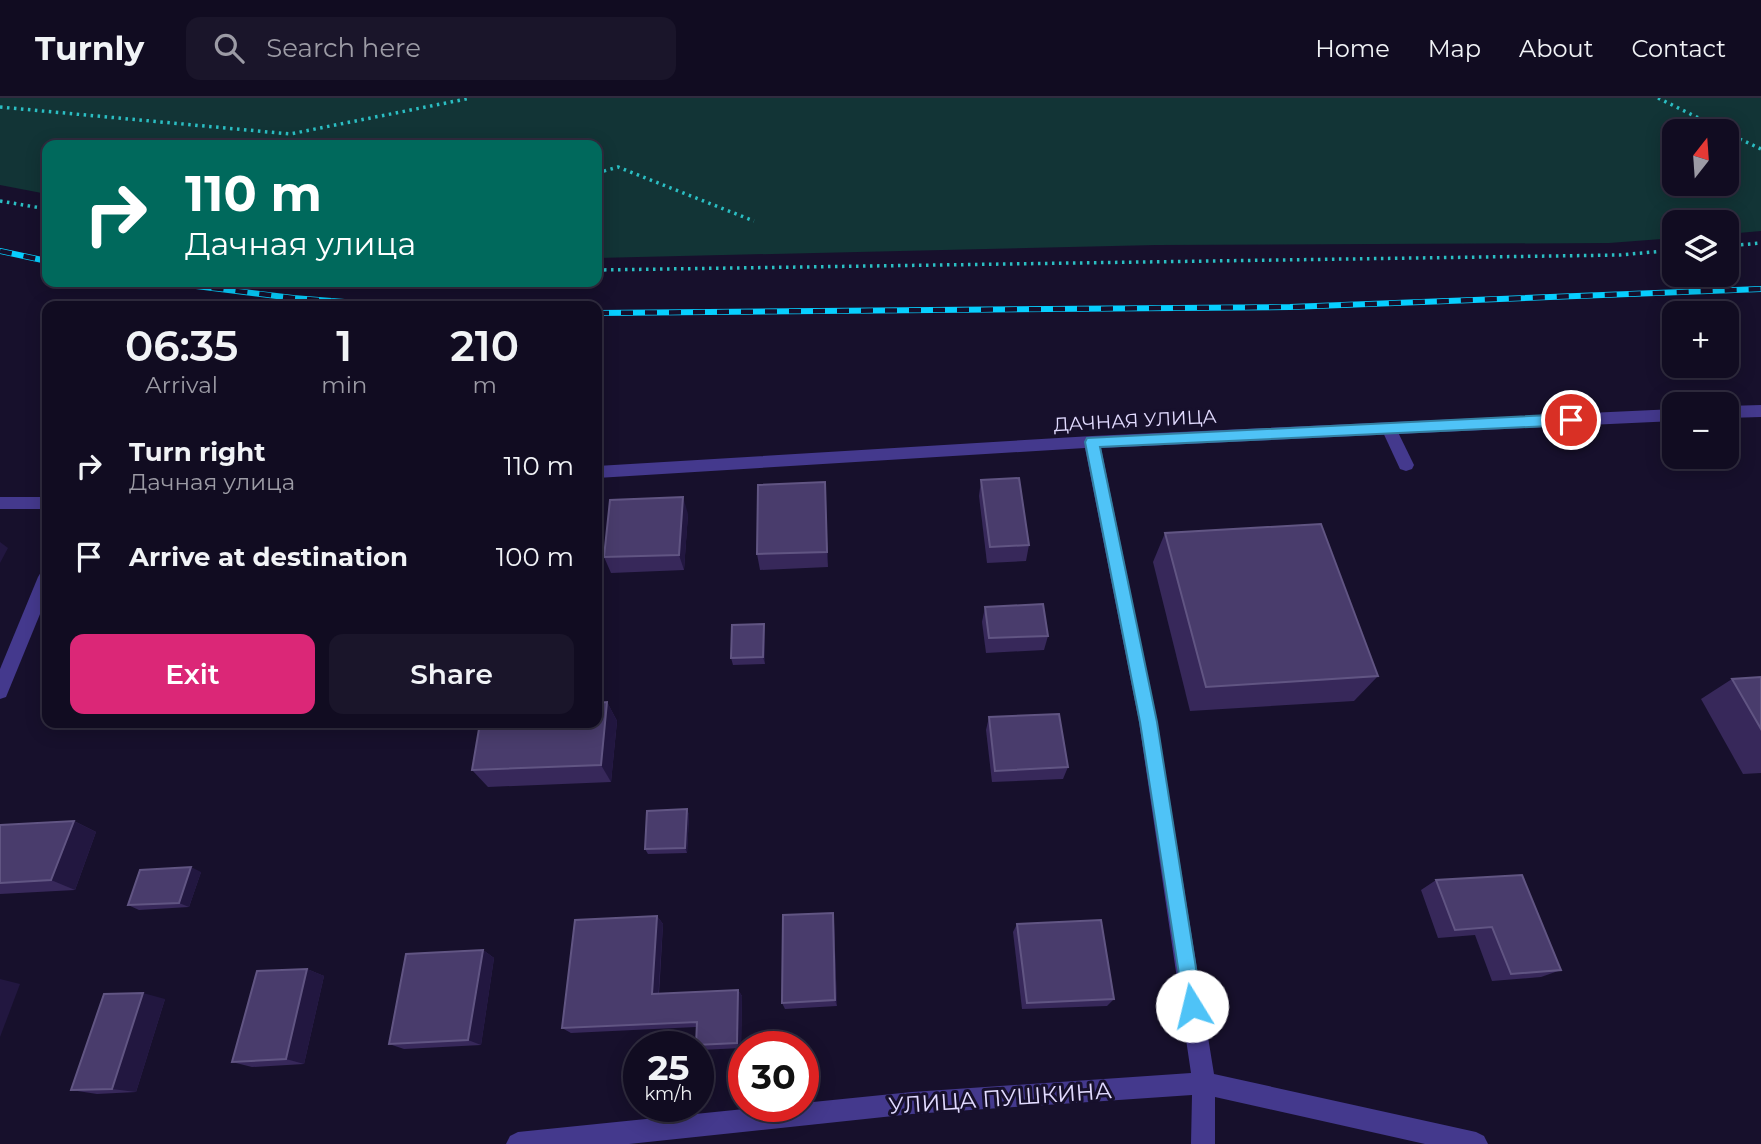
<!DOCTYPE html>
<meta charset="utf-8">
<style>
:root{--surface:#110c21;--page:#1a152a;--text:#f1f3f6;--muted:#9c9ba5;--line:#302c3f;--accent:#db2777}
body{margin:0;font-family:Montserrat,sans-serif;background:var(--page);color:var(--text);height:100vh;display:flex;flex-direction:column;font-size:26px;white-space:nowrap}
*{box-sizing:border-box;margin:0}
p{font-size:23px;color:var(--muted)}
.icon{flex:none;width:38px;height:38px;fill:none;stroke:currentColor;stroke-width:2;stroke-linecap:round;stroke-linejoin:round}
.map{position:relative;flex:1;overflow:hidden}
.sheet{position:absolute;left:42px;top:203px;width:560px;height:427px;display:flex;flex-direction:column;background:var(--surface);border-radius:14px;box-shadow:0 4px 18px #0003,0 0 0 2px var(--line)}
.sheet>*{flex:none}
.hud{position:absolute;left:42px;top:42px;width:560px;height:147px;border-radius:14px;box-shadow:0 4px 18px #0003,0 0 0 2px var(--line);background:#00695c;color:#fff;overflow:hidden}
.needle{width:46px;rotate:17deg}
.fabs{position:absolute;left:1662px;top:21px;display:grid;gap:14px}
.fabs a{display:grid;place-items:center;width:77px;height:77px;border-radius:14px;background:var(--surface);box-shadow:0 4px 18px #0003,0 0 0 2px var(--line);font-size:35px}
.speed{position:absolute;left:623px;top:933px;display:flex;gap:14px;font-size:35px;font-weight:700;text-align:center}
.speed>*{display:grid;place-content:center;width:91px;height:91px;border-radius:50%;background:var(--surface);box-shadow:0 4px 18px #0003,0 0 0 2px var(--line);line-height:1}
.speed small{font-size:18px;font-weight:400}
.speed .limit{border:10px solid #d22;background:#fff;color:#111}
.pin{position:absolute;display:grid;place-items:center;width:60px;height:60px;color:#fff;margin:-30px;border:4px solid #fff;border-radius:50%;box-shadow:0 2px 7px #0007}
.me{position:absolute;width:77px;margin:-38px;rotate:351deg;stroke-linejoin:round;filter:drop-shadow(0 0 5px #0008)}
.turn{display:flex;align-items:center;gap:24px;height:147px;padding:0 28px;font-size:32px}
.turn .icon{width:91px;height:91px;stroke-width:2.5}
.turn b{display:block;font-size:49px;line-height:60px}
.eta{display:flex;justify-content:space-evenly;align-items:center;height:119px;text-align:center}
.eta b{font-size:42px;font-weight:600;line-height:49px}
.action{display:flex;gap:14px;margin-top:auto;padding:14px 28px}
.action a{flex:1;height:80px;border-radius:14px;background:var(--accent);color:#fff;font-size:28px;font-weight:600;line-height:80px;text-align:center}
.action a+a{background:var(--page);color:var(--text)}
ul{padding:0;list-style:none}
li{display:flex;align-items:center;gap:21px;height:91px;padding:0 28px}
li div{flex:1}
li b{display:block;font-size:26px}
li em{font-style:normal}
header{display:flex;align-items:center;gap:42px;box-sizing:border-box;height:98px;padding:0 35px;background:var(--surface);border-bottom:2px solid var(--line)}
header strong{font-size:33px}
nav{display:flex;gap:38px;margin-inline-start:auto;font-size:24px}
.search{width:490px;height:63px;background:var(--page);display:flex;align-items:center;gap:18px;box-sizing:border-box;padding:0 24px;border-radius:14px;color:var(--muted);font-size:26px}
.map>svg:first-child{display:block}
.green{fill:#123436;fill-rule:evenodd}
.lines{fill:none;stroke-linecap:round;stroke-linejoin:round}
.path{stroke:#2bbec3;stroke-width:3.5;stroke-dasharray:2.5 4.5;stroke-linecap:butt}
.lane{fill:#44398d;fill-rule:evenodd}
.street{fill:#44398d;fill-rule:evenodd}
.rail-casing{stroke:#07cfff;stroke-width:6}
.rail{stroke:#17102c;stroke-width:4.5;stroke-dasharray:12;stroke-linecap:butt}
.wall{fill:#37285a}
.shaded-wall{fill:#221740}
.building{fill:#493c6c;stroke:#615583;stroke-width:2}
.route{fill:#4fc3f7;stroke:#337fa1;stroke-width:2}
.labels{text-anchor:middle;stroke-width:6;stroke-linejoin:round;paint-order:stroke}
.street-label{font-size:19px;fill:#e2dbff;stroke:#17102c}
.near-street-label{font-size:23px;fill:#e2dbff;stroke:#17102c}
</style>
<header>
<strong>Turnly</strong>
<div class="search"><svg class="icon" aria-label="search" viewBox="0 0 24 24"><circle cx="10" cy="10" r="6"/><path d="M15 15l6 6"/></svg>Search here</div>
<nav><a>Home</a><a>Map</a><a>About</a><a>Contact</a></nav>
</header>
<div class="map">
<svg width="1761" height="1046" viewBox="0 0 1761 1046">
<rect width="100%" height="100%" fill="#17102c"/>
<!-- green -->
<path class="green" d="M0 0H1761V133L1727 136V124H1675V140L1609 145 1156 147 597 160V47H47V96L0 87ZM1727 33V86H1675V33Z"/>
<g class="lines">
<!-- path -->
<g class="path">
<path d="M1658 0 1725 33"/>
<path d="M0 9 290 36 471 0"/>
<path d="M1727 35 1761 51"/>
<path d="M597 75 618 69 754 123"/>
<path d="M0 103 47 111"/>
<path d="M1727 148 1761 145"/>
<path d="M597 172 1620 157 1675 152"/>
</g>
<!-- lane -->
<path class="lane" d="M1389 324 1394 326 1414 367 1412 371 1406 373 1400 371 1381 330Z"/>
<!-- street -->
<g class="street">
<path d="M1761 307V319L1727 320V308Z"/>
<path d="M1675 311V323L1101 350 1157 624 1214 976 1476 1034 1484 1038 1488 1046H1425L1215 999V1046H1191L1192 997 912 1016 629 1046H506L510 1038 518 1034 773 1008H803V1005L912 994 1191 975 1139 624 1085 350 597 380V368L1092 338Z"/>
<rect x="0" y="399" width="47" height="12"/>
<path d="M47 472V499L6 599 0 601V571L38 479 41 474Z"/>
</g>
<defs>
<g id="rail">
<path d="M0 153 47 163"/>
<path d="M164 184 293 200 396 208"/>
<path d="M597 215 1290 209 1761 191"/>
</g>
</defs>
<!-- rail casing -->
<use href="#rail" class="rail-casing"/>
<!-- rail -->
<use href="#rail" class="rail"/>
</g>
<!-- wall -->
<g class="wall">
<path d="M981 382 1029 447 1026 463 987 465 979 398Z"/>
<path d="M825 384 828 469 760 472 757 456Z"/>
<path d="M688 416 684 472 611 475 604 459Z"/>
<path d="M1165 435 1378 578 1354 603 1190 613 1153 464Z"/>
<path d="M985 509 1048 538 1044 552 986 555 982 524Z"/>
<path d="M764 526 765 533V566L733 567 731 560Z"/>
<path d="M1761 579V675L1743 676 1701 601 1732 581Z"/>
<path d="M607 604 617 623 611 684 488 689 472 672Z"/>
<path d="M989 619 1068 669 1063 681 992 684 986 632Z"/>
<path d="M687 711 689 717 687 755 648 756 645 751Z"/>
<path d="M74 723 96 734 75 792 0 796V727Z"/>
<path d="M201 774 189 809 139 812 128 807Z"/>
<path d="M1436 782 1561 872 1541 879 1492 883 1475 837 1438 840 1421 792Z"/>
<path d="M657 818 663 826 659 896 738 892 742 898 741 950 701 952 696 947V929L571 935 562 930Z"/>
<path d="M834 824 837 908 785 911 782 905Z"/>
<path d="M1017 826 1114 901 1107 908 1022 911 1013 834Z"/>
<path d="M483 852 494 860 481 947 404 951 389 946Z"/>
<path d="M307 871 324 878 304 966 252 969 232 964Z"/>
<path d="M165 901 136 994 97 996 71 992Z"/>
</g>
<!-- shaded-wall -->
<g class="shaded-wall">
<path d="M825 384 826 400 828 469 827 454Z"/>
<path d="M683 399 688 416 684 472 679 457Z"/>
<path d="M0 444 8 450 0 465Z"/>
<path d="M764 526 765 533V566L763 559Z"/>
<path d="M607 604 617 623 611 684 601 667Z"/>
<path d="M687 711 689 717 687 755 685 750Z"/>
<path d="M74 723 96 734 75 792 51 782Z"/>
<path d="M191 769 201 774 189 809 179 805Z"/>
<path d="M833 815 834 824 837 908 835 902Z"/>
<path d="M657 818 663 826 658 902 652 896Z"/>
<path d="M483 852 494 860 481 947 468 942Z"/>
<path d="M307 871 324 878 304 966 286 961Z"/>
<path d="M0 881 20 886 0 939Z"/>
<path d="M738 892 742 898 741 950 737 945Z"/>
<path d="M143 895 165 901 136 994 112 991Z"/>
</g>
<!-- building -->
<g class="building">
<path d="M1019 380 1029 447 990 449 981 382Z"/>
<path d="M825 384 827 454 757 456 758 387Z"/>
<path d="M683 399 679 457 604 459 610 402Z"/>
<path d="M1321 426 1378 578 1206 589 1165 435Z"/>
<path d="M1043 506 1048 538 989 540 985 509Z"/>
<path d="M764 526 763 559 731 560 732 527Z"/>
<path d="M1761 579V631L1732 581Z"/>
<path d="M607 604 601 667 472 672 480 625H597V605Z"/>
<path d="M1059 616 1068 669 995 673 989 619Z"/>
<path d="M687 711 685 750 645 751 647 713Z"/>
<path d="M74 723 51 782 0 785V727Z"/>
<path d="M191 769 179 805 128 807 140 772Z"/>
<path d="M1522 777 1561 872 1511 876 1492 829 1455 832 1436 782Z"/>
<path d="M833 815 835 902 782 905 783 817Z"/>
<path d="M657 818 652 896 738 892 737 945 696 947 697 924 562 930 575 822Z"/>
<path d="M1101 822 1114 901 1027 905 1017 826Z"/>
<path d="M483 852 468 942 389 946 406 856Z"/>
<path d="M307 871 286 961 232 964 257 873Z"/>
<path d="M143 895 112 991 71 992 104 896Z"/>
</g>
<!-- route -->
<path class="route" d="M1571 316 1578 322 1571 327 1100 349 1157 624 1202 908 1199 915 1192 918 1185 915 1140 624 1085 344 1087 340Z"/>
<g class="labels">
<!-- street labels -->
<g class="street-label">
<text transform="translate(1135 322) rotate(-3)" y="7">ДАЧНАЯ УЛИЦА</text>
</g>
<!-- near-street labels -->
<g class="near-street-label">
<text transform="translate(1000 1000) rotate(-4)" y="8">УЛИЦА ПУШКИНА</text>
</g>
</g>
</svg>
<div class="fabs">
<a><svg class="needle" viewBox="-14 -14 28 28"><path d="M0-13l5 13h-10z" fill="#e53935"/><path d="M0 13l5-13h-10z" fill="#9c9ba5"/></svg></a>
<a><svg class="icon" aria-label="layers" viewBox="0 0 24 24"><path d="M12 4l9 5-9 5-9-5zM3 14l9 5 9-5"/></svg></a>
<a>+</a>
<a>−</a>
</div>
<div class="speed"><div>25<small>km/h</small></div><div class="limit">30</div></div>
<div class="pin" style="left:1571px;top:322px;background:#d93025"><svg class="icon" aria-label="arrive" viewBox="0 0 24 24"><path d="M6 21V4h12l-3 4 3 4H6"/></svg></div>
<svg class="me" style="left:1192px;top:908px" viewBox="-20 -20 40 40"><circle r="19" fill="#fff"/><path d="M0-13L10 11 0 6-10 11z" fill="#4fc3f7"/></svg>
<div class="hud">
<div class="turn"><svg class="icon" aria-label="right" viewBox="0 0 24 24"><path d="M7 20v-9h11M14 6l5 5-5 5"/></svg><div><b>110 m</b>Дачная улица</div></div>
</div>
<section class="sheet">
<div class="eta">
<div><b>06:35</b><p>Arrival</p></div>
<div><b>1</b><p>min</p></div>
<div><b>210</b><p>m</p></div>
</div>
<ul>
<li><svg class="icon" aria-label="right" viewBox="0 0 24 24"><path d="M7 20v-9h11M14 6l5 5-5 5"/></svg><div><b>Turn right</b><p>Дачная улица</p></div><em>110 m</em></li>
<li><svg class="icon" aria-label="arrive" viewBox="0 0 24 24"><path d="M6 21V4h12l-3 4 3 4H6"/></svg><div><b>Arrive at destination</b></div><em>100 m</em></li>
</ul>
<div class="action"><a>Exit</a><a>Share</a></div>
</section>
</div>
